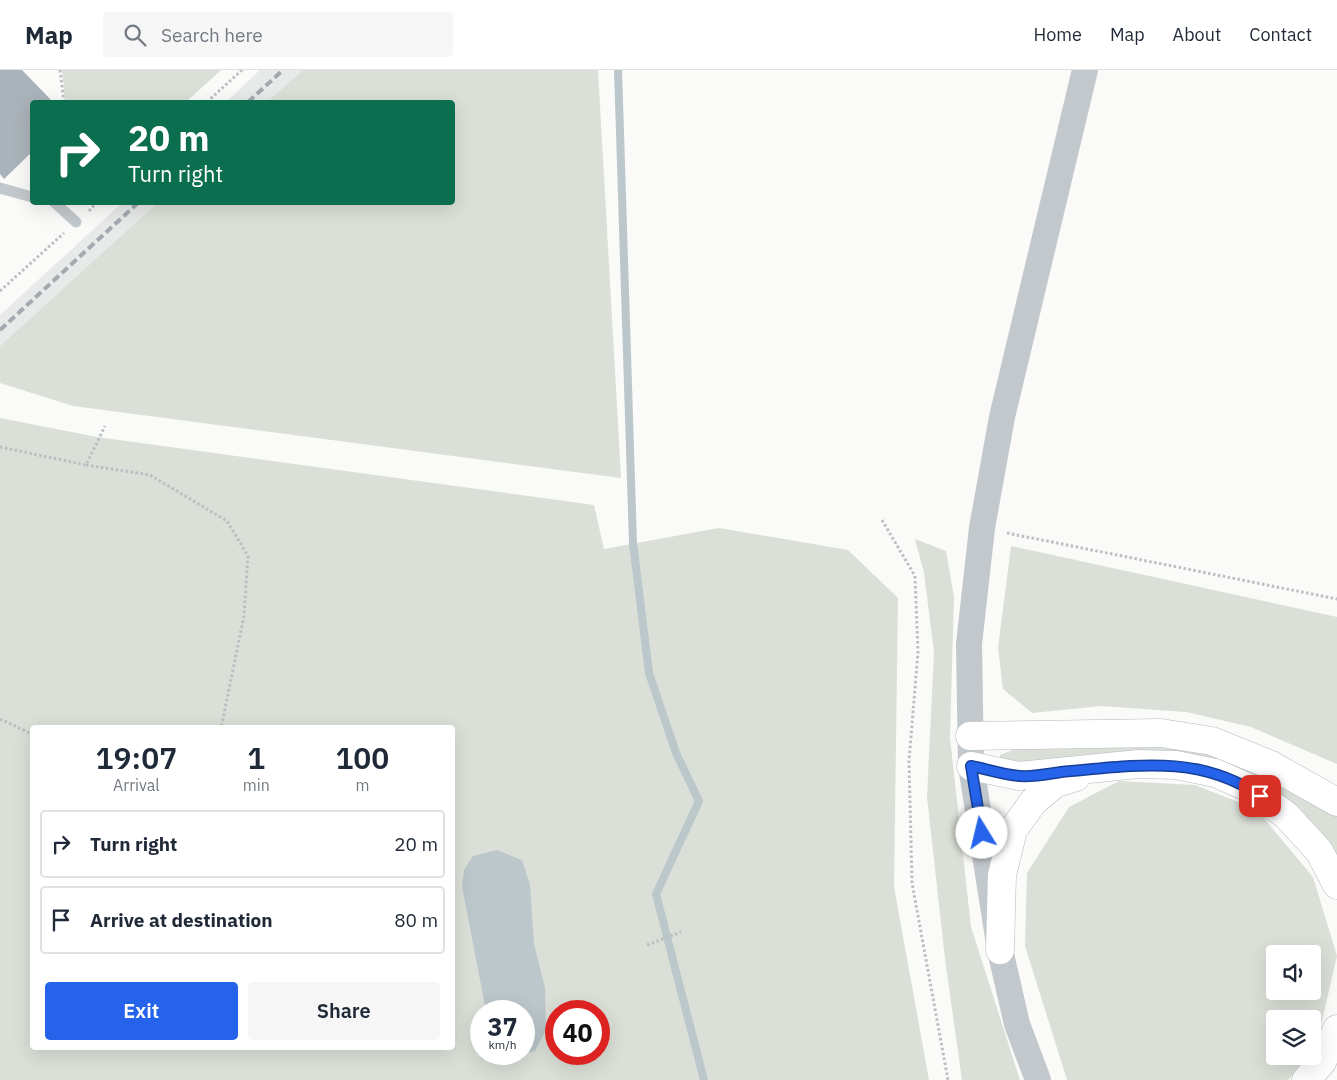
<!DOCTYPE html>
<style>
:root{--surface:#fff;--page:#f6f6f7;--text:#1f2937;--muted:#747a83;--line:#e0e1e3;--accent:#2563eb}
body{margin:0;font-family:"IBM Plex Sans",sans-serif;background:var(--page);color:var(--text);height:100vh;display:flex;flex-direction:column;font-size:19px;white-space:nowrap}
*{box-sizing:border-box;margin:0}
p{font-size:16px;color:var(--muted)}
.icon{flex:none;width:28px;height:28px;fill:none;stroke:currentColor;stroke-width:2;stroke-linecap:round;stroke-linejoin:round}
.map{position:relative;flex:1;overflow:hidden}
.side{position:absolute;left:30px;top:655px;width:425px;height:325px;display:flex;flex-direction:column;background:var(--surface);border-radius:5px;box-shadow:0 5px 20px #0002}
.side>*{flex:none}
.guide{position:absolute;left:30px;top:30px;width:425px;height:105px;border-radius:5px;box-shadow:0 5px 20px #0002;background:#0b6e4f;color:#fff;overflow:hidden}
.buttons{position:absolute;left:1266px;top:875px;display:grid;gap:10px}
.buttons a{display:grid;place-items:center;width:55px;height:55px;border-radius:5px;background:var(--surface);box-shadow:0 5px 20px #0002;font-size:25px}
.speed{position:absolute;left:470px;top:930px;display:flex;gap:10px;font-size:25px;font-weight:700;text-align:center}
.speed>*{display:grid;place-content:center;width:65px;height:65px;border-radius:50%;background:var(--surface);box-shadow:0 5px 20px #0002;line-height:1}
.speed small{font-size:12px;font-weight:400}
.speed .limit{border:8px solid #d22;background:#fff;color:#111}
.pin{position:absolute;display:grid;place-items:center;width:42px;height:42px;color:#fff;margin:-21px;border-radius:10px;box-shadow:0 2px 8px #0006}
.me{position:absolute;width:55px;margin:-28px;rotate:351deg;stroke-linejoin:round;filter:drop-shadow(0 0 4px #0008)}
.turn{display:flex;align-items:center;gap:18px;height:105px;padding:0 15px;font-size:22px}
.turn .icon{width:65px;height:65px;stroke-width:2.5}
.turn b{display:block;font-size:35px;line-height:42px}
.eta{display:flex;justify-content:space-evenly;align-items:center;height:85px;text-align:center}
.eta b{font-size:30px;font-weight:600;line-height:35px}
.action{display:flex;gap:10px;margin-top:auto;padding:10px 15px}
.action a{flex:1;height:58px;border-radius:5px;background:var(--accent);color:#fff;font-size:20px;font-weight:600;line-height:58px;text-align:center}
.action a+a{background:var(--page);color:var(--text)}
ul{padding:0;list-style:none}
li{display:flex;align-items:center;gap:15px;height:68px;margin:0 10px 8px;padding:0 5px;border:2px solid var(--line);border-radius:5px}
li div{flex:1}
li b{display:block;font-size:19px}
li em{font-style:normal}
header{display:flex;align-items:center;gap:30px;box-sizing:border-box;height:70px;padding:0 25px;background:var(--surface);border-bottom:1px solid var(--line)}
header strong{font-size:24px}
nav{display:flex;gap:28px;margin-inline-start:auto;font-size:18px}
.search{width:350px;height:45px;background:var(--page);display:flex;align-items:center;gap:12px;box-sizing:border-box;padding:0 18px;border-radius:5px;color:var(--muted);font-size:19px}
.map>svg:first-child{display:block}
.built{fill:#e8e9e9}
.green{fill:#dadfd7;fill-rule:evenodd}
.water{fill:#bbc7cb}
.lines{fill:none;stroke-linecap:round;stroke-linejoin:round}
.stream{stroke:#bbc7cb;stroke-width:8}
.building{fill:#aab3b9}
.trunk-casing{stroke:#b4b9bd;stroke-width:29}
.path{stroke:#bbbfc2;stroke-width:3;stroke-dasharray:2.5 2.5;stroke-linecap:butt}
.service{stroke:#c3c8cc;stroke-width:11}
.tertiary{stroke:#c3c8cc;stroke-width:26}
.trunk{stroke:#fff;stroke-width:28}
.rail{stroke:#a2aab0;stroke-width:4;stroke-dasharray:8 4;stroke-linecap:butt}
.route-casing{stroke:#184099;stroke-width:12}
.route{stroke:#2563eb;stroke-width:9}
</style>
<header>
<strong>Map</strong>
<div class="search"><svg class="icon" aria-label="search" viewBox="0 0 24 24"><circle cx="10" cy="10" r="6"/><path d="M15 15l6 6"/></svg>Search here</div>
<nav><a>Home</a><a>Map</a><a>About</a><a>Contact</a></nav>
</header>
<div class="map">
<svg width="1337" height="1010" viewBox="0 0 1337 1010">
<rect width="100%" height="100%" fill="#fafaf8"/>
<!-- built -->
<g class="built">
<path d="M260 0H303L267 32H226Z"/>
<path d="M122 133H157L0 276V245Z"/>
</g>
<!-- green -->
<g class="green">
<path d="M62 0H221L186 32H65Z"/>
<path d="M303 0H598L621 408 73 336 0 313V276L157 133 452 132V32H267Z"/>
<path d="M0 348 97 367 594 435 604 479 719 458 848 480 898 528 894 817 929 1010H0ZM32 658H452V978H32ZM481 941H524V984H481ZM556 941H599V984H556Z"/>
<path d="M915 469 946 481 954 527 950 668 971 857 1020 1010H962L945 889 927 727 934 582 924 503Z"/>
<path d="M1011 476 1337 547V694L1251 657 1186 642 1101 636 1032 643 1003 619 998 578Z"/>
<path d="M1177 675 1247 696 1337 746V789L1242 701 1010 694 1000 690V685L1015 679 1029 678Z"/>
<path d="M1119 711 1195 715 1256 739 1313 807 1337 886 1316 977 1313 981 1312 949H1275V986H1308L1288 1010H1067L1025 876 1027 803 1069 737ZM1275 884H1312V921H1275Z"/>
</g>
<!-- water -->
<path class="water" d="M497 780 522 790 530 815 534 874 545 918 546 960 535 981 524 983V941H486L462 816 464 800 473 786Z"/>
<g class="lines">
<!-- stream -->
<path class="stream" d="M618 0 633 473 649 603 676 683 699 731 656 824 704 1010"/>
</g>
<!-- building -->
<path class="building" d="M0 0H22L53 32H32V82L4 109 0 104Z"/>
<g class="lines">
<defs>
<g id="trunk">
<path d="M970 666 1161 663 1212 671 1271 695 1337 732"/>
<path d="M971 696 1019 706 1138 694 1176 695 1215 703 1247 717 1286 745 1319 781 1337 815"/>
<path d="M1000 880 1002 805 1013 760 1033 732 1056 713 1076 707"/>
<path d="M1306 1010 1322 992 1337 959"/>
</g>
</defs>
<!-- trunk casing -->
<use href="#trunk" class="trunk-casing"/>
<!-- path -->
<g class="path">
<path d="M60 0 64 32"/>
<path d="M207 32 242 0"/>
<path d="M89 141 97 132"/>
<path d="M0 221 64 163"/>
<path d="M0 377 86 395 105 356"/>
<path d="M86 395 150 405 227 451 248 486 244 546 221 658"/>
<path d="M882 450 915 506 918 582 909 691 912 813 948 1010"/>
<path d="M1007 463 1337 529"/>
<path d="M0 649 32 664"/>
<path d="M647 875 681 862"/>
</g>
<!-- service -->
<g class="service">
<path d="M0 118 32 127"/>
<path d="M54 132 76 152"/>
</g>
<!-- tertiary -->
<path class="tertiary" d="M1038 1010 1017 954 1000 880 971 696 969 574 982 458 1002 347 1085 0"/>
<!-- trunk -->
<use href="#trunk" class="trunk"/>
<!-- rail -->
<g class="rail">
<path d="M248 32 283 0"/>
<path d="M0 260 139 132"/>
</g>
</g>
<g class="lines">
<defs>
<path id="route" d="M982 763 971 696C987 699 1004 705 1020 706 1033 707 1048 704 1061 702 1131 696 1199 683 1260 726"/>
</defs>
<!-- route casing -->
<use href="#route" class="route-casing"/>
<!-- route -->
<use href="#route" class="route"/>
</g>
</svg>
<div class="buttons">
<a><svg class="icon" aria-label="sound" viewBox="0 0 24 24"><path d="M4 9h4l5-4v14l-5-4H4zM17 9q2 3 0 6"/></svg></a>
<a><svg class="icon" aria-label="layers" viewBox="0 0 24 24"><path d="M12 4l9 5-9 5-9-5zM3 14l9 5 9-5"/></svg></a>
</div>
<div class="speed"><div>37<small>km/h</small></div><div class="limit">40</div></div>
<div class="pin" style="left:1260px;top:726px;background:#d93025"><svg class="icon" aria-label="arrive" viewBox="0 0 24 24"><path d="M6 21V4h12l-3 4 3 4H6"/></svg></div>
<svg class="me" style="left:982px;top:763px" viewBox="-20 -20 40 40"><circle r="19" fill="#fff"/><path d="M0-13L10 11 0 6-10 11z" fill="#2563eb"/></svg>
<div class="guide">
<div class="turn"><svg class="icon" aria-label="right" viewBox="0 0 24 24"><path d="M7 20v-9h11M14 6l5 5-5 5"/></svg><div><b>20 m</b>Turn right</div></div>
</div>
<section class="side">
<div class="eta">
<div><b>19:07</b><p>Arrival</p></div>
<div><b>1</b><p>min</p></div>
<div><b>100</b><p>m</p></div>
</div>
<ul>
<li><svg class="icon" aria-label="right" viewBox="0 0 24 24"><path d="M7 20v-9h11M14 6l5 5-5 5"/></svg><div><b>Turn right</b></div><em>20 m</em></li>
<li><svg class="icon" aria-label="arrive" viewBox="0 0 24 24"><path d="M6 21V4h12l-3 4 3 4H6"/></svg><div><b>Arrive at destination</b></div><em>80 m</em></li>
</ul>
<div class="action"><a>Exit</a><a>Share</a></div>
</section>
</div>
